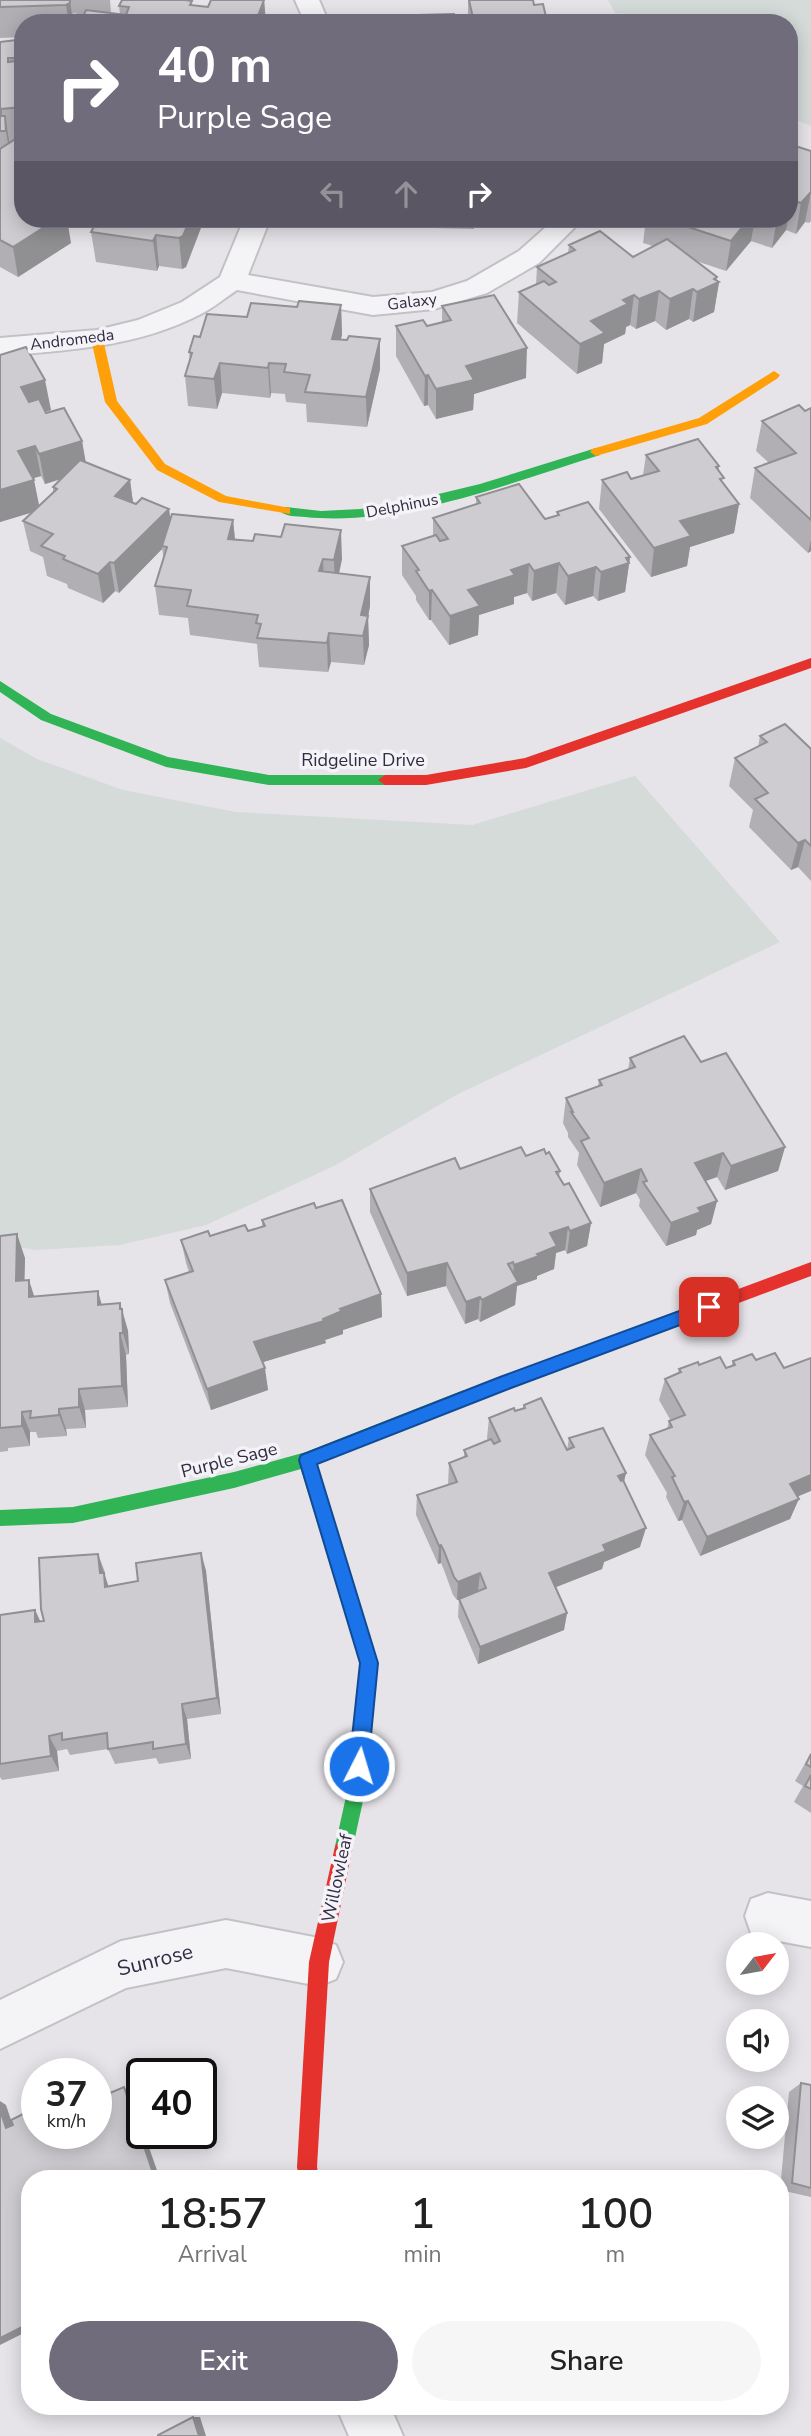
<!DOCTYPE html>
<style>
:root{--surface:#fff;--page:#f6f6f6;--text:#222;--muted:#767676;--accent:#716c7c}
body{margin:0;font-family:"Nunito Sans",sans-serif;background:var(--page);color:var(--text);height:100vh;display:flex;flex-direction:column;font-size:26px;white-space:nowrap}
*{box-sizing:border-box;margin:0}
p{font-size:23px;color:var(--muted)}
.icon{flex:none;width:38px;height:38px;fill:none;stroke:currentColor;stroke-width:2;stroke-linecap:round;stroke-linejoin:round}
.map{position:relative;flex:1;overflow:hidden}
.sheet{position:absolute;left:21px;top:2170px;width:768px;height:245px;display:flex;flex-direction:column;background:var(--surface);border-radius:28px;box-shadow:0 4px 18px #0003}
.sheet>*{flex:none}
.guide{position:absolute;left:14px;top:14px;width:784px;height:214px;border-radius:28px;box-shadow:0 4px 18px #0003;background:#716c7c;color:#fff;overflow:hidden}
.needle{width:46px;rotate:59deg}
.controls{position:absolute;left:726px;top:1932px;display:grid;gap:14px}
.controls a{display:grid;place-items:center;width:63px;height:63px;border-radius:50%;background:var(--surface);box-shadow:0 4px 18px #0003;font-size:35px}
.speed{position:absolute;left:21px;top:2058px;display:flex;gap:14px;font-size:35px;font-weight:700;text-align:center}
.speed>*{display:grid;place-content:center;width:91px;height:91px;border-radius:50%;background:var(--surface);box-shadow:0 4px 18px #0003;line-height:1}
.speed small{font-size:18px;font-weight:400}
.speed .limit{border:4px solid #111;border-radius:10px;background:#fff;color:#111}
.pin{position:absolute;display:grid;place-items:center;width:60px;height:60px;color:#fff;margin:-30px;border-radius:14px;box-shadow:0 4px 10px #0006}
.me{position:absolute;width:77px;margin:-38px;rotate:5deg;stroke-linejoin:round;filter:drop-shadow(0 0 5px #0008)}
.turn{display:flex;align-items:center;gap:24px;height:147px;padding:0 28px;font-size:32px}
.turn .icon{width:91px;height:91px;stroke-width:2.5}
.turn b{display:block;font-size:49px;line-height:60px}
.lanes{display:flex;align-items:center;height:66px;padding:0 28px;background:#0003;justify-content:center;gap:35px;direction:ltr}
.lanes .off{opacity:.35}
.eta{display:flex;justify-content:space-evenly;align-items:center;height:119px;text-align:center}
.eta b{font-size:42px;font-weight:600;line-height:49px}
.action{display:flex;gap:14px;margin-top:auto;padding:14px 28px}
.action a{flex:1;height:80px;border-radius:42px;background:var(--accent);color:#fff;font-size:28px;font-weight:600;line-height:80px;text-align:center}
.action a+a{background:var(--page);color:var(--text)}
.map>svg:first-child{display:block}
.green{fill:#d4dbd8}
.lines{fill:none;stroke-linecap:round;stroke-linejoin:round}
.street-casing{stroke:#c3c1c5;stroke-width:4}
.street{fill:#f4f4f6;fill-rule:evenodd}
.fast{fill:#30b455;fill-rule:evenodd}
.slow{fill:#ff9f0a;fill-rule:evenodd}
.jam{fill:#e5322d;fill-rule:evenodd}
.wall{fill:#b1afb4;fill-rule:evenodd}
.shaded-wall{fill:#908f92}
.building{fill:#ceccd1;stroke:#908f92;stroke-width:2}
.route{fill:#1a73e8;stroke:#114b97;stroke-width:2}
.labels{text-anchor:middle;stroke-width:7;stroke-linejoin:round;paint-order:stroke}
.far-street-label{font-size:16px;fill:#322c41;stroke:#f4f3f8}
.street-label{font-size:18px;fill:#322c41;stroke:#f4f3f8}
.near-street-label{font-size:21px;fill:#322c41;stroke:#f4f3f8}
</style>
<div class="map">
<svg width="811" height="2436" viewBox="0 0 811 2436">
<rect width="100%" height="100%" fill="#e6e4e9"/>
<!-- green -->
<g class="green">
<path d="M608 0H811V126L789 117V23H644L643 15 615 13Z"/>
<path d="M0 738 37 759 123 790 236 812 472 825 635 776 780 942 458 1094 334 1166 206 1225 120 1245 36 1250 0 1244Z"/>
</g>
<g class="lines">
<defs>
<g id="street">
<path d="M295 0H319L329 23H305Z"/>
<path d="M244 219H270L248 275 373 297 432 292 467 281 519 251 555 219H583L539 263 487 293 434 309 373 315 237 290C225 298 213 308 201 314 138 347 69 350 0 356V338L97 330 138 320 182 302 220 277Z"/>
<path d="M768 1893 811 1901V1947L768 1939 751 1933 745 1916 751 1899Z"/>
<path d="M226 1920 319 1938 336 1945 343 1962 336 1979 319 1986 226 1968 126 1988 0 2049V2000L121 1941Z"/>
<path d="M336 2406H390L403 2436H349Z"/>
</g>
</defs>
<!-- street casing -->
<use href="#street" class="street-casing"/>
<!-- street -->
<use href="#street" class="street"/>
<!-- fast -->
<g class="fast">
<path d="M596 448 600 449V455C509 483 401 527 305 517 296 516 286 517 280 511L286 507 321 511 360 509 401 503 480 484Z"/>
<path d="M0 681 51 714 168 757 269 775H385L392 780 385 785H269L166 767 41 720 0 692Z"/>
<path d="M464 1390 470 1393 472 1398 470 1403 317 1464 378 1663 365 1792 352 1851 350 1858 343 1860 336 1858 334 1851 347 1792 360 1663 301 1469 234 1488 73 1523 0 1526V1510L73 1507 234 1472 306 1452Z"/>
</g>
<!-- slow -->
<g class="slow">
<path d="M97 335 103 339 117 401 165 464 226 496 290 508V514L219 502 157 470 105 402 91 339Z"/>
<path d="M774 371 780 375 778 378 707 424 596 456 590 452 592 449 699 418Z"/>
</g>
<!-- jam -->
<g class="jam">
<path d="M811 658V668L526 768 426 785H385L378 780 385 775H426L525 758Z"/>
<path d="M811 1262V1276L464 1406 458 1403 456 1398 458 1393Z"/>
<path d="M343 1842 350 1844 352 1851 329 1962 317 2167 319 2179H299L297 2167 309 1962 334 1851 336 1844Z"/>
</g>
</g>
<!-- wall -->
<g class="wall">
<path d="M0 0H110L111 13 120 14 119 6 192 5 208 7 264 0 266 23H80L82 19H77L76 13 72 14 73 23H23V37L0 38Z"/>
<path d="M468 0H533L534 5 547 23H419V15L456 19H468Z"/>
<path d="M16 40 19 61 23 60V138H19L23 219 71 243 18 277 0 267V42Z"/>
<path d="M789 144 811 151V221L809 223 805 222 796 234 786 230 772 248 751 241 726 271 696 261 719 282 714 312 693 322 689 319 666 330 655 321 636 329 630 325 626 327 625 334 604 344 602 363 577 374 517 323 519 292 536 285 537 267 568 253 569 245 633 257 653 246 643 243 646 219H789Z"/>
<path d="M98 219H201L202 225 186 267 182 269 159 266 157 271 96 262 91 232Z"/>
<path d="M413 219H502V224H474V229L434 228V222L413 221Z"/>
<path d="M341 305 342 335 340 339 380 369 367 427 307 422 306 404 286 402 285 394 271 393 270 398 222 393 217 409 188 406 185 376 190 361 189 352 200 337 247 317 297 307Z"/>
<path d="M442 306 526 378 474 394 473 410 436 419 428 405 424 406 396 356V326H427L442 323Z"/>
<path d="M0 355 51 410 46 412 82 441 86 463 130 480 133 503 169 509 170 519 233 520 235 540 342 559 339 574 370 606 368 617 369 645 364 665 331 662 328 672 259 667 257 644 190 635 188 618 159 615 155 586 164 559 162 549 119 593 115 591 103 603 68 588 67 584 47 576 43 557 30 551 23 521 33 512 0 522ZM41 476 45 484 61 479 53 487V492L39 506 33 478Z"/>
<path d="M811 408V551L808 553 750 498 755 468 769 463 756 451 762 421 805 411Z"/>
<path d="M646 455 719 466V471L723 483 739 504 734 533 690 547 687 566 651 577 599 509 602 480 631 479 643 475Z"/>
<path d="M476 497 545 519 557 515V512L630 557 625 592 598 601 593 596 565 605 556 593 532 601 527 593 514 597V604L479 615 478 635 449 645 431 620H429L416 600V596L402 575V546L433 536V518L476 505Z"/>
<path d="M760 736 811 749V881L798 867 791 870 749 827 753 810 729 786 735 758 758 747Z"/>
<path d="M630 1058 701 1062 785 1147 778 1171 725 1190 717 1177 705 1181 717 1201 711 1224 697 1230 696 1235 666 1246 639 1206 640 1200 636 1193 600 1207 577 1165 579 1153 568 1137V1133L563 1123 566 1098 598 1086 599 1080 628 1070Z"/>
<path d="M546 1154 560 1171 559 1177 591 1223 587 1246 567 1254 565 1250 556 1253 554 1269 537 1276V1279L517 1286 515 1305 480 1322 478 1319 465 1324 446 1286 407 1296 370 1212V1189L526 1156Z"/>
<path d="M316 1208 381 1294 382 1317 343 1330V1334L325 1340 326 1343 263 1362 268 1390 211 1410 170 1303 165 1280 189 1272 186 1263 181 1240 248 1231 262 1227V1220Z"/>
<path d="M0 1236 25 1258 24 1280 34 1296 102 1304 120 1303 128 1331 129 1354 126 1355 128 1407 85 1410 86 1428 66 1429 67 1436 38 1438 36 1432H30V1446L8 1448V1451L0 1452Z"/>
<path d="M733 1361 798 1497 790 1519 700 1556 682 1520 678 1521 666 1497 667 1493 645 1455 650 1435 667 1429 669 1421H671L659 1400 665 1379 678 1373 679 1369 699 1365 726 1368 731 1366Z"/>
<path d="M524 1405 567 1450 569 1438 626 1473 624 1482 640 1547 604 1562 602 1569 556 1587 567 1613 564 1630 478 1664 458 1617 459 1599 478 1591 457 1600 453 1595 444 1570 441 1563 438 1564 416 1515 417 1495 448 1485 449 1463 464 1457V1450L488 1440 487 1438 489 1418 523 1408Z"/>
<path d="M201 1553 206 1571 221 1714 187 1719 191 1759 159 1764 156 1758 115 1764 108 1749 70 1755 67 1749 57 1751 59 1771 2 1780 0 1777V1615L35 1610 40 1621H44L98 1554 105 1572V1578L108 1586 138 1581Z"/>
<path d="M811 1753V1813L794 1802 803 1786 795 1781Z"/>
<path d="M801 2083 811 2085V2197L780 2190 789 2092Z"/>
</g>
<!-- shaded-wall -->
<g class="shaded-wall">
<path d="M70 0 73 23H69L66 5Z"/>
<path d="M264 0 266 23H256V21Z"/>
<path d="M5 116 10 146 11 161 6 131Z"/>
<path d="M811 192 805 222 796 234 801 203Z"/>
<path d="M54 219H67L71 243 18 277 13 247Z"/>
<path d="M190 219H201L202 225 186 267 182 269 179 238Z"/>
<path d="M749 219H755L751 241 726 271 731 241Z"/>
<path d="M777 219H788L786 230 772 248Z"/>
<path d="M156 235 159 266 157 271 153 241Z"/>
<path d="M717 277 716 283 719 282 714 312 693 322 697 292Z"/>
<path d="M693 289 689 319 666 330 670 299Z"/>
<path d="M659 291 655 321 636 329 639 299Z"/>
<path d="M634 295 630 325 626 327 625 334 604 344 602 363 577 374 580 344 591 321 623 300Z"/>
<path d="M341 305 342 335 333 369 332 339Z"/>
<path d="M380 339V369L367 427 366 397Z"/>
<path d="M527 348 526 378 474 394 473 410 436 419V389L466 366Z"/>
<path d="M220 363 222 393 217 409 214 379Z"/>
<path d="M269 363 271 393 270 398 268 368Z"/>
<path d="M428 375V405L424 406 425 376Z"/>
<path d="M45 380 51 410 27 417 21 387Z"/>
<path d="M82 441 87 471 45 484 39 454Z"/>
<path d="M35 446 41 476 24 481 18 451Z"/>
<path d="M34 480 40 510 0 522V490Z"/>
<path d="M130 480 134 510 115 496Z"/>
<path d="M739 504 734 533 690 547 687 566 651 577 654 548 680 521Z"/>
<path d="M169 509 173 538 162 546V549L119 593 114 563Z"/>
<path d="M233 520 236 550 228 539Z"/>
<path d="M341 530 342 559 335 590 334 560Z"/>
<path d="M811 540V551L808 553Z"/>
<path d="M630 557 625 592 598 601 601 572Z"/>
<path d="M323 559 324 588 319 571Z"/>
<path d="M110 562 115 591 103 603 98 574Z"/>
<path d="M559 563 556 593 532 601 534 571Z"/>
<path d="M529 564 527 593 514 597V604L479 615 478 635 449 645 450 616 468 590 511 570Z"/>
<path d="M596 567 593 596 565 605 568 576Z"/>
<path d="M370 577V606L368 617 369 645 364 665 363 636 361 615Z"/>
<path d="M432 590 431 620H429V591Z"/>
<path d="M329 633 331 662 328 672 327 643Z"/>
<path d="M805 840 798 867 791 870 798 843Z"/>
<path d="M785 1147 778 1171 725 1190 731 1166Z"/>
<path d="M723 1153 717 1177 689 1187 695 1163Z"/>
<path d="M641 1169 636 1193 600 1207 604 1183Z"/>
<path d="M717 1201 711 1224 697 1230 696 1235 666 1246 671 1223 698 1208Z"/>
<path d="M591 1223 587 1246 567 1254 570 1231Z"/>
<path d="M568 1227 565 1250 556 1253 554 1269 537 1276V1279L517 1286 515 1305 480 1322 482 1300 512 1285 514 1265 537 1254 550 1233Z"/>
<path d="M17 1234 25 1258 24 1303 16 1281Z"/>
<path d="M447 1263 446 1286 407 1296V1273Z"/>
<path d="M29 1280 36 1302 29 1297Z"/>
<path d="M98 1291 104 1313 98 1305Z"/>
<path d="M381 1294 382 1317 343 1330V1334L325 1340 326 1343 257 1364 254 1342 323 1319 340 1309Z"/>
<path d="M480 1297 478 1319 465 1324 466 1302Z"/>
<path d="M120 1303 128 1331 129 1354 123 1333Z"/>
<path d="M120 1333 126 1355 128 1407 122 1386Z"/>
<path d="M265 1368 268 1390 211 1410 207 1389Z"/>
<path d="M79 1389 85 1410 86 1428 79 1407Z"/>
<path d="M59 1409 66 1429 67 1436 59 1415Z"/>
<path d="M22 1412 30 1432V1446L22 1426Z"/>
<path d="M626 1473 621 1493 618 1476Z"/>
<path d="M811 1475V1491L782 1503 790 1484Z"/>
<path d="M799 1499 790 1519 700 1556 707 1537Z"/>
<path d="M688 1501 682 1520 678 1521 684 1502Z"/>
<path d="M646 1528 640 1547 604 1562 602 1569 546 1591 549 1573 603 1545Z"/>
<path d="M441 1545V1563L438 1564 439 1546Z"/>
<path d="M201 1553 206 1571 221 1714 217 1698Z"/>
<path d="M98 1554 110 1591 112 1604 100 1573Z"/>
<path d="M480 1573 478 1591 457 1600 458 1582Z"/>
<path d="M35 1610 43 1627 35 1622Z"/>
<path d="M567 1613 564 1630 478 1664 480 1647Z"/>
<path d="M182 1704 187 1719 191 1759 186 1744Z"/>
<path d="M49 1736 57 1751 59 1771 51 1756Z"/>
<path d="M124 2087 131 2095 142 2126V2133H144L160 2179H155Z"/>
<path d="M0 2101 6 2105 16 2135 6 2128 0 2110Z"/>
<path d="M30 2323V2330L0 2345V2338Z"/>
<path d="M193 2417H200L206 2436H199Z"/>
</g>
<!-- building -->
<g class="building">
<path d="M0 0H70V3L66 5 0 7Z"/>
<path d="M122 0H185L192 1 190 5 208 7 211 0H264L256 21H248L247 23H80L86 10 126 15 129 7 119 6Z"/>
<path d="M469 0H533L534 5 543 4 547 21 539 23H421L419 15 454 14 456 19 473 18Z"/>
<path d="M16 40 18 58H8V62L23 60V107L1 109V116H5L6 131H0V42Z"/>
<path d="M17 138 23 141V219H57L13 247 0 240V149Z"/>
<path d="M789 144 811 151V192L801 203 792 200 789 203Z"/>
<path d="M98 219H190L183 236 179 238 156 235 153 241 91 232Z"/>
<path d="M664 219H749L731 241Z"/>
<path d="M600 231 633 257 667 239 717 277 714 279 719 282 697 292 693 289 670 299 659 291 639 299 634 295 623 300 628 304 591 321 605 333 580 344 519 292 544 281 549 285 556 282 537 267 575 250 569 245Z"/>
<path d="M494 295 527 348 466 366 474 380 436 389 428 375 425 376 396 326 423 320 427 326 451 320 442 306Z"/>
<path d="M299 301 341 305 332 339 347 340 349 336 380 339 366 397 305 392 310 375 284 372 286 364 269 363 268 368 220 363 214 379 185 376 192 353 189 352 194 336 200 337 207 314 247 317 251 303 297 307Z"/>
<path d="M26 347 45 380 21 387 29 402 39 399 46 413 64 408 82 441 39 454 35 446 18 451 34 480 0 490V355Z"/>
<path d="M799 405 805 411 811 408V520L755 468 796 453 762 421Z"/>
<path d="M698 439 719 466 716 467 724 478 720 479 739 504 680 521 691 536 654 548 602 480 627 472 631 479 659 471 646 455Z"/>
<path d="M80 460 130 480 115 496 136 504 142 498 169 509 114 563 110 562 98 574 63 559 65 556 41 546 53 534 23 521 57 489 53 487Z"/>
<path d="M519 484 545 519 559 515 557 512 588 502 630 557 626 558 629 563 601 572 596 567 568 576 559 563 534 571 529 564 511 570 515 575 468 590 480 606 450 616 432 590 429 591 416 571 419 570 402 546 436 535 440 541 448 539 433 518 480 503 476 497Z"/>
<path d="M172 514 233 520 228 539 253 541 255 534 281 537 285 524 341 530 334 560 323 559 319 571 370 577 361 615 368 616 363 636 329 633 327 643 257 638 261 624 256 623 258 615 187 606 191 590 155 586 167 547 162 546Z"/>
<path d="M785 724 811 749V846L805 840 798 843 755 799 768 793 735 758 767 742 760 736Z"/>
<path d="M684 1036 701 1062 726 1053 785 1147 731 1166 723 1153 695 1163 717 1201 698 1208 701 1212 671 1223 643 1182 647 1181 641 1169 604 1183 581 1141 589 1138 571 1112H573L566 1098 602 1085 599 1080 635 1067 630 1058Z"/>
<path d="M521 1147 526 1156 544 1149 546 1154 549 1152 560 1171 556 1172 564 1185 569 1183 591 1223 570 1231 568 1227 550 1233 557 1246 537 1254 539 1256 514 1265 513 1262 508 1264 518 1282 482 1300 480 1297 466 1302 447 1263 407 1273 370 1189 455 1158 460 1169Z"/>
<path d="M342 1200 381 1294 340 1309 342 1311 323 1319 324 1321 254 1342 265 1368 207 1389 165 1280 193 1271 181 1240 208 1231 210 1236 245 1225 248 1231 265 1226 262 1220 314 1203 316 1208Z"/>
<path d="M17 1234 16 1281 29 1280V1297L98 1291V1305L120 1303V1309H122L123 1333H120L122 1386 79 1389V1407L59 1409V1415L30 1418 31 1411 22 1412V1426L0 1428V1236Z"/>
<path d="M775 1353 784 1368 811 1358V1475L790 1484 799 1499 707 1537 688 1501 684 1502 672 1477 675 1476 650 1435 672 1427 669 1421 685 1415 665 1379 681 1372 679 1369 698 1362 699 1365 720 1357 726 1368 735 1365 733 1361 752 1354 756 1360Z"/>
<path d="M541 1398 567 1450 574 1447 569 1438 603 1428 626 1473 618 1476 621 1481 623 1480 646 1528 603 1545 606 1551 549 1573 567 1613 480 1647 459 1599 486 1588 480 1573 458 1582 454 1577 444 1551 441 1545 439 1546 417 1495 457 1482 449 1463 467 1456 464 1450 491 1439 494 1444 500 1441 489 1418 514 1408 515 1411 525 1408 524 1405Z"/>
<path d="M201 1553 217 1698 182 1704 186 1744 153 1749V1742L108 1749 107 1733 62 1740V1733L49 1736 51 1756 0 1764V1615L35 1610V1622L44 1621 41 1609 39 1558 98 1554 100 1573H104L105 1587 138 1581 136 1563Z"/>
<path d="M811 1754V1767L806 1764Z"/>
<path d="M811 1775V1789L805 1786Z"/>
<path d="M801 2083 811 2085V2188L792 2183Z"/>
<path d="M124 2087 155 2179H30V2323L0 2338V2110L6 2128 13 2125 11 2120 37 2107V2133H96V2108L108 2102 105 2095Z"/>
<path d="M193 2417 199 2436H158V2435Z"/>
</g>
<!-- route -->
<path class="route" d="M709 1300 715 1302 717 1307 715 1312 511 1388 317 1464 378 1663 368 1766 365 1773 359 1776 352 1773 349 1766 360 1663 299 1460 301 1455 500 1377Z"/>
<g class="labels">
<!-- far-street labels -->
<g class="far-street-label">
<text transform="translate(412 301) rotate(-7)" y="6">Galaxy</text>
<text transform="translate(72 339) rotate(-7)" y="6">Andromeda</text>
<text transform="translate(402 505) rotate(-11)" y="6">Delphinus</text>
</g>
<!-- street labels -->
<g class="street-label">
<text x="363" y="766">Ridgeline Drive</text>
<text transform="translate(229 1460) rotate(-14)" y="6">Purple Sage</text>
<text transform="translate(337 1878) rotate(-78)" y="6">Willowleaf</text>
</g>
<!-- near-street labels -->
<g class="near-street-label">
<text transform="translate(155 1960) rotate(-14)" y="7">Sunrose</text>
</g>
</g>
</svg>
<div class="controls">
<a><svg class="needle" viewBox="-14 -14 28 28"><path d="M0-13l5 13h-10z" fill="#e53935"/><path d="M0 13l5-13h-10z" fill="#767676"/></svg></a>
<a><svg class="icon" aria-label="sound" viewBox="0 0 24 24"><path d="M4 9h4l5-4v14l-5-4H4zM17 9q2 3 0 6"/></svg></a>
<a><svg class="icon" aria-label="layers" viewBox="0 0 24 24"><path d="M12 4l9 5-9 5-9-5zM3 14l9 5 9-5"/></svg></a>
</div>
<div class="speed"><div>37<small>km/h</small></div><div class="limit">40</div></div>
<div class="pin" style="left:709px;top:1307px;background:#d93025"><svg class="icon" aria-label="arrive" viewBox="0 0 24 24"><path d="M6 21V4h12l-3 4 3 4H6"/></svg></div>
<svg class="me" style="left:359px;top:1766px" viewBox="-20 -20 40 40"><circle r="17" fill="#1a73e8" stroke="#fff" stroke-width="3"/><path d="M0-11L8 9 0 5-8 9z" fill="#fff"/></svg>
<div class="guide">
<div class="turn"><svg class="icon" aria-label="right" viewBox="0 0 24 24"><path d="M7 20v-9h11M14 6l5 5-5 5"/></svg><div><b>40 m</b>Purple Sage</div></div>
<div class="lanes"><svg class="icon off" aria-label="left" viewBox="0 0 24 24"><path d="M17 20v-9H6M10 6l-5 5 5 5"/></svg><svg class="icon off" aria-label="ahead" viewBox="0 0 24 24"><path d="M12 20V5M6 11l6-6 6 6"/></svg><svg class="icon" aria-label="right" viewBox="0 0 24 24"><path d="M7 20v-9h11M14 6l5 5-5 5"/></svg></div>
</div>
<section class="sheet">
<div class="eta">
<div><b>18:57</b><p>Arrival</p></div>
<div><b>1</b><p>min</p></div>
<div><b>100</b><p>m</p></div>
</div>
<div class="action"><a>Exit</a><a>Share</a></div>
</section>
</div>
